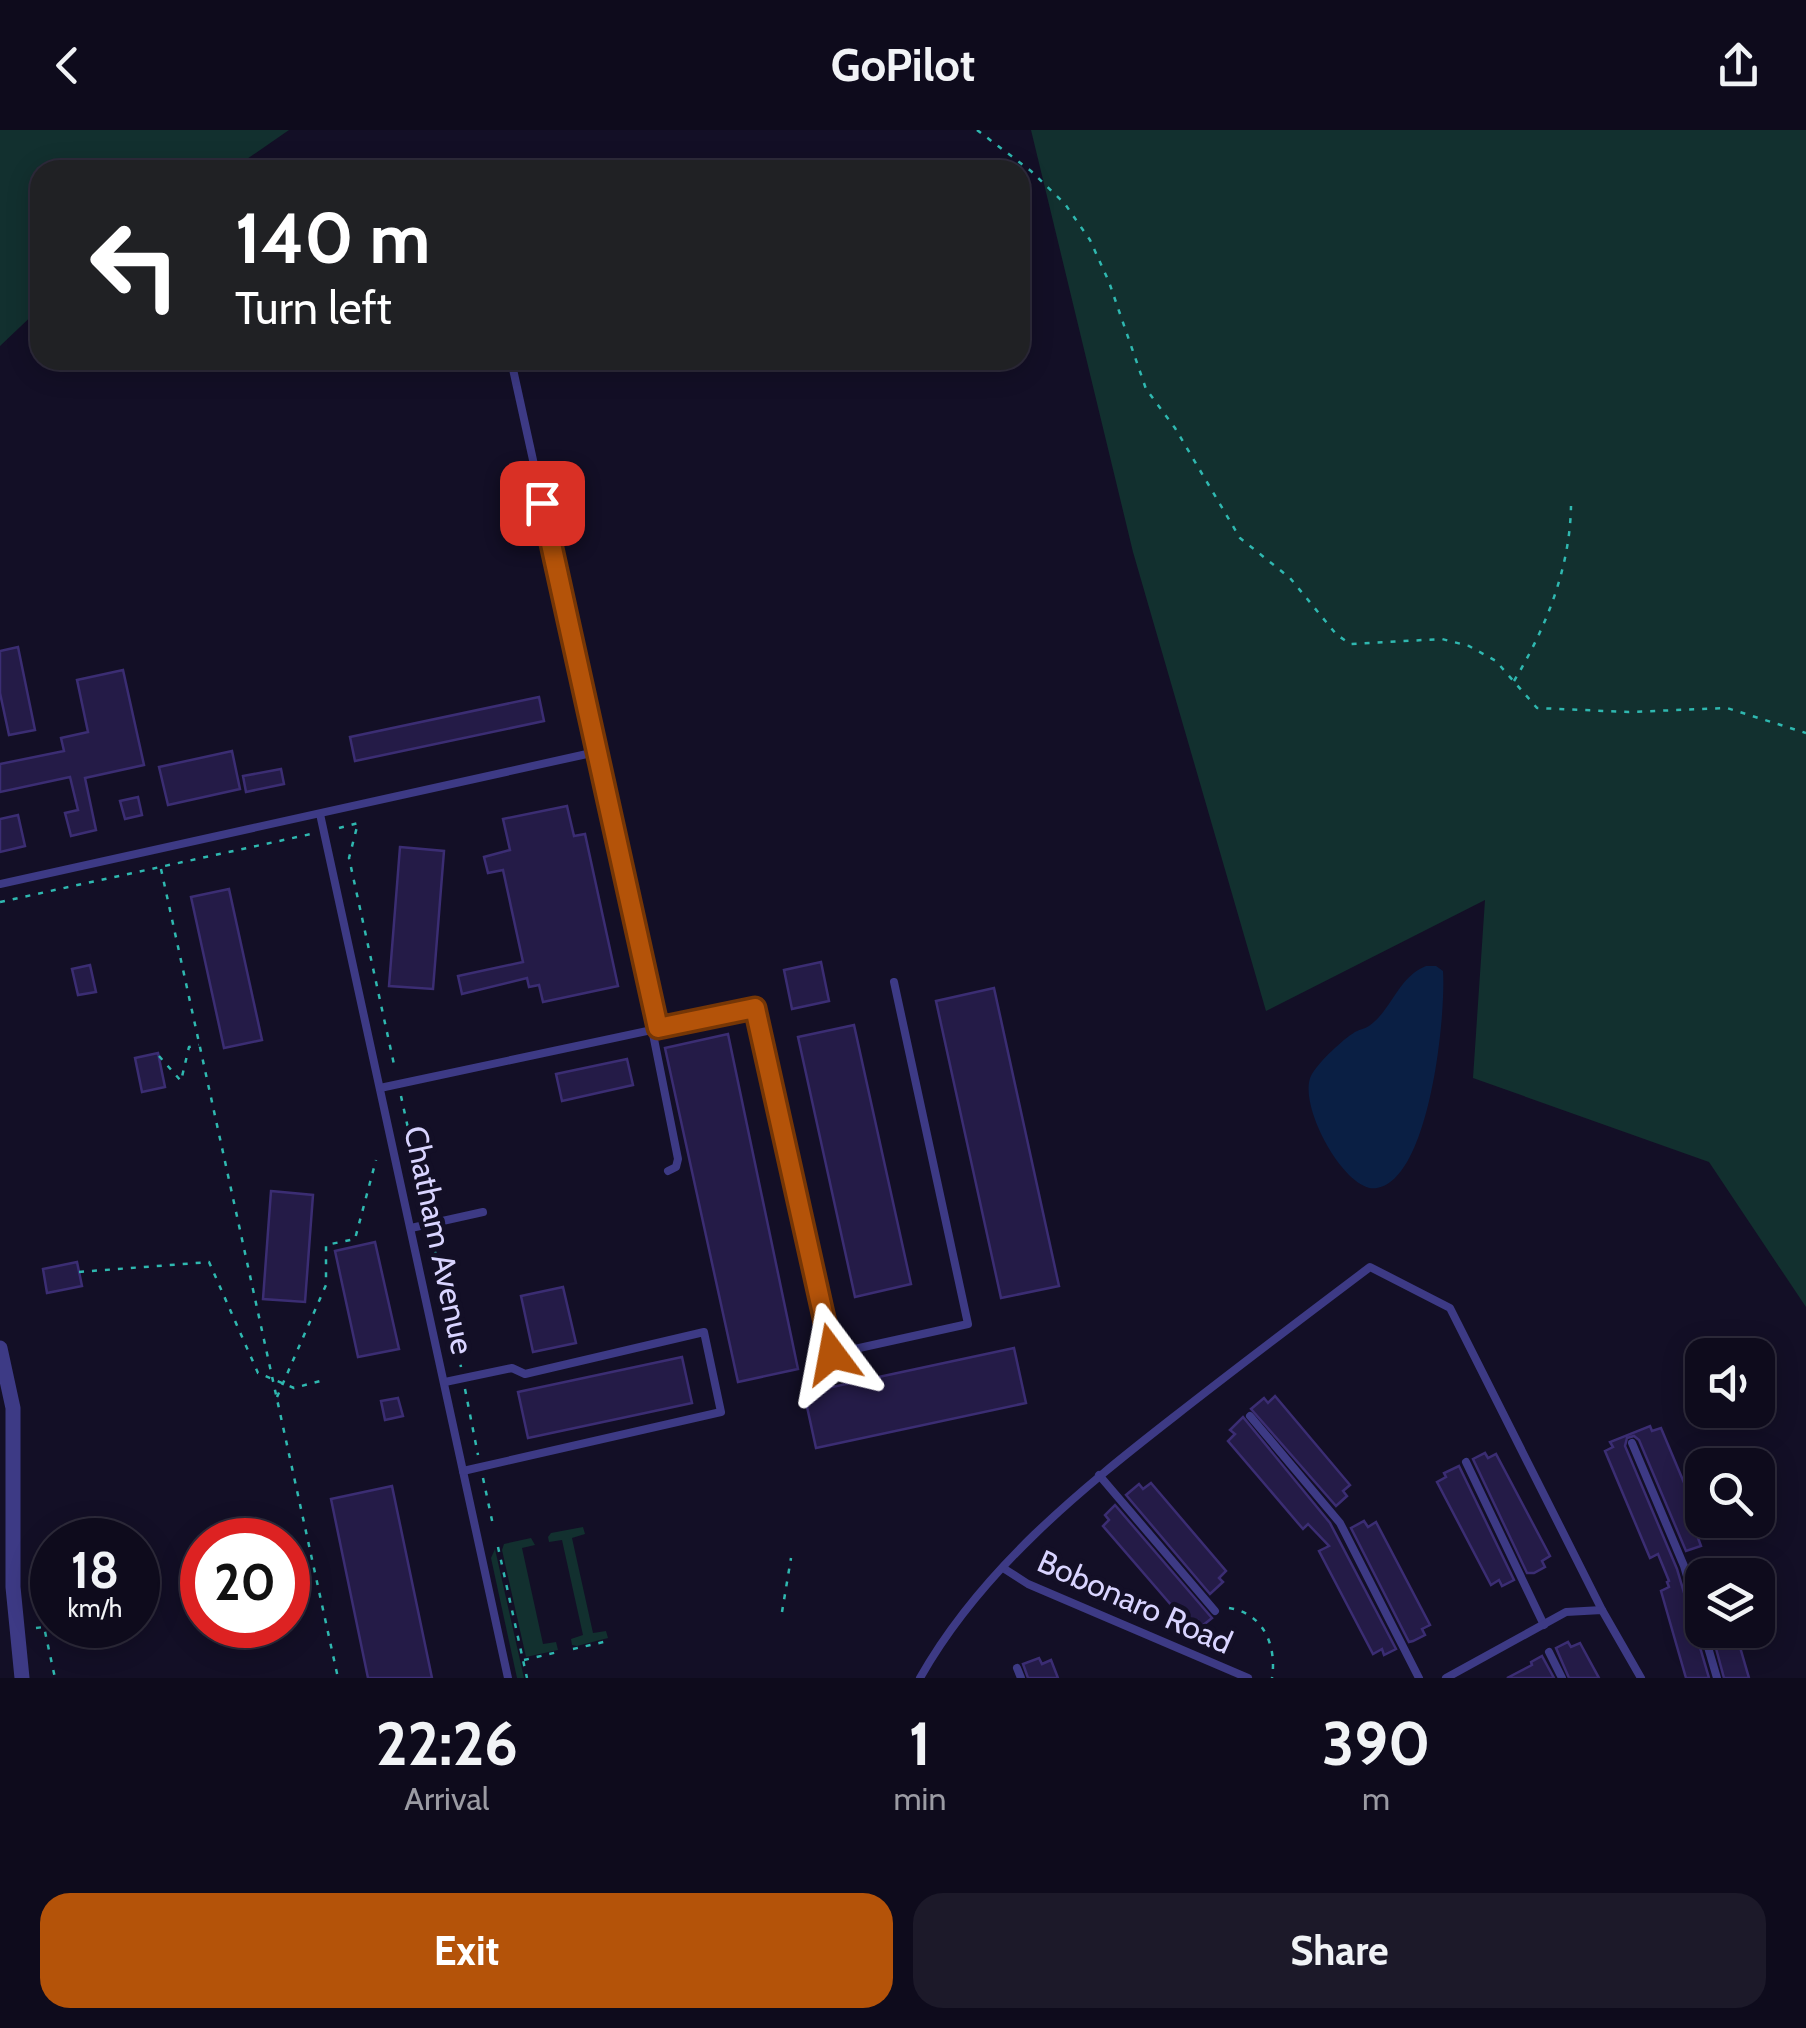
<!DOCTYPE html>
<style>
:root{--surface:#0e0b1c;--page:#1c1929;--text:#f1f3f6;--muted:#9b9ba3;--line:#2e2b3b;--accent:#b45309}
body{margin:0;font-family:Cabin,sans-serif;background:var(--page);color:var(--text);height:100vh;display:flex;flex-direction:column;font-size:38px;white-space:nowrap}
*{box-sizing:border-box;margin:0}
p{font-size:32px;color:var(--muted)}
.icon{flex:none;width:55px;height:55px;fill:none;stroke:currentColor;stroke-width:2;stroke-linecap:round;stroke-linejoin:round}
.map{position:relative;height:1548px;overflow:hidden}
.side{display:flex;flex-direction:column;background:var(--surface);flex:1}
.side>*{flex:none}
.top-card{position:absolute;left:30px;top:30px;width:1000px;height:210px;border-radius:30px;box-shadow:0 5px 25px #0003,0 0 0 2px var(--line);background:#202124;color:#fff;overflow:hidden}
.tools{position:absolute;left:1685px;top:1208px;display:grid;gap:20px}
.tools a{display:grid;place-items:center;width:90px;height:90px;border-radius:20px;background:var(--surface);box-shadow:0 5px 25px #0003,0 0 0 2px var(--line);font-size:50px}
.speed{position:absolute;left:30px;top:1388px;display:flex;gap:20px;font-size:50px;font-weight:700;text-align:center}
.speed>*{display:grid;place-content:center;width:130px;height:130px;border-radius:50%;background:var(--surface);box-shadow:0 5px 25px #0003,0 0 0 2px var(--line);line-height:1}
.speed small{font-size:25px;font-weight:400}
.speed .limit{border:15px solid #d22;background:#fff;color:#111}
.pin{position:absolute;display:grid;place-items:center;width:85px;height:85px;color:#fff;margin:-42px;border-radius:20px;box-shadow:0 5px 15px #0006}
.me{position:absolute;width:110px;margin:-55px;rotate:347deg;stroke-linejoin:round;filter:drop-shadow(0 0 8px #0008)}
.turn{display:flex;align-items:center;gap:35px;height:210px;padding:0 40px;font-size:45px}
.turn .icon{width:130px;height:130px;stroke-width:2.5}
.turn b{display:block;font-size:70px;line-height:85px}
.eta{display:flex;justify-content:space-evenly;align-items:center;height:170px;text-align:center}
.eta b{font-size:60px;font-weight:800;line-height:70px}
.action{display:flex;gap:20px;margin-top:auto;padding:20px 40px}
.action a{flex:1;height:115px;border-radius:30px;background:var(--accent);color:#fff;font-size:40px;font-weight:800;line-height:115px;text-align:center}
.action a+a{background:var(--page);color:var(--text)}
header{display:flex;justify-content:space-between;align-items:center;height:130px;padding:0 40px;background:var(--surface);font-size:45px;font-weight:800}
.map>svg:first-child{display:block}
.green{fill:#12302f}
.water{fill:#0a1f44}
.building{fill:#241b47;stroke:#3b2d73;stroke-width:2.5}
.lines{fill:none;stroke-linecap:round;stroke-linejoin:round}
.path{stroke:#2fb8b0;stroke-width:2.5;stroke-dasharray:5 8;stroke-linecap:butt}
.lane{stroke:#3d3a85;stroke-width:8}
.street{stroke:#3d3a85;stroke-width:15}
.route-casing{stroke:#753606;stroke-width:25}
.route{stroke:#b45309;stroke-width:18}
.labels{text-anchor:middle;stroke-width:10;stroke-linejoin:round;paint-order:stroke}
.street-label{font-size:32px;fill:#d9d4ff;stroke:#130f26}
</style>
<header><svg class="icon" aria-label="back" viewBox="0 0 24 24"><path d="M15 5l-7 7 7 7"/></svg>GoPilot<svg class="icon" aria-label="share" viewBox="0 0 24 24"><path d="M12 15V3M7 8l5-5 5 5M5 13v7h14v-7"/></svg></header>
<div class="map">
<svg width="1806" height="1548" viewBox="0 0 1806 1548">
<rect width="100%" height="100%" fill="#130f26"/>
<!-- green -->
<g class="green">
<path d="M0 0H289L231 40H40V178L0 216Z"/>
<path d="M1031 0H1806V1177L1709 1032 1473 948 1485 770 1266 881 1133 422Z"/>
<path d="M583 1397 585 1404 572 1408 593 1503 606 1501 608 1508 577 1516 572 1515 571 1509 583 1505 562 1410 549 1412 548 1407 551 1403Z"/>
<path d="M531 1408 535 1415 522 1418 543 1514 556 1512 558 1520 526 1527 502 1420 504 1414Z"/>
<path d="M495 1419 524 1548H517L491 1428Z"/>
</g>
<!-- water -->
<path class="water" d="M1426 836H1436L1443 841C1446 885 1430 1049 1377 1058 1345 1064 1295 971 1312 944 1320 931 1342 910 1355 902 1360 899 1365 899 1369 896 1392 880 1398 847 1426 836Z"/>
<!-- building -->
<g class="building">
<path d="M18 517 35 600 9 605 0 563V521Z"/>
<path d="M123 540 144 635 85 648 96 700 71 706 65 683 78 680 70 647 0 662V634L64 621 61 608 88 602 77 550Z"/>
<path d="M539 567 544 591 355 631 350 607Z"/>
<path d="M232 621 240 659 168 675 159 637Z"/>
<path d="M281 639 284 654 246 662 243 646Z"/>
<path d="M138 667 142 685 125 689 120 671Z"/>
<path d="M567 676 574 706 585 704 618 856 543 872 539 855 529 857 527 848 462 864 458 846 523 832 503 740 488 743 484 727 510 720 503 689Z"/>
<path d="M18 685 25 716 0 722V689Z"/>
<path d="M400 717 444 721 433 859 389 856Z"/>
<path d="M229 759 262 910 224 918 191 767Z"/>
<path d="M821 832 829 871 792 879 784 840Z"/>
<path d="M90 835 96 862 78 865 72 839Z"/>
<path d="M994 858 1059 1156 1001 1168 936 871Z"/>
<path d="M854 895 911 1154 855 1167 798 907Z"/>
<path d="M728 904 798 1239 738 1252 665 918Z"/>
<path d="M158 923 165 957 142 962 135 928Z"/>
<path d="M627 929 633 955 562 971 556 944Z"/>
<path d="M271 1061 313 1065 305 1172 263 1169Z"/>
<path d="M375 1112 399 1219 358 1227 335 1121Z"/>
<path d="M77 1132 82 1156 47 1163 43 1139Z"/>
<path d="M563 1157 576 1213 533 1222 521 1166Z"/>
<path d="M1014 1218 1026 1273 816 1318 804 1263Z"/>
<path d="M682 1227 692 1273 528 1308 518 1262Z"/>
<path d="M1275 1266 1350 1355 1343 1361 1347 1366 1336 1376 1251 1279 1264 1268 1268 1273Z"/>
<path d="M398 1268 403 1286 385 1290 381 1271Z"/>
<path d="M1243 1287 1330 1393 1396 1519 1384 1525 1382 1519 1373 1524 1319 1421 1329 1416 1308 1394 1303 1399 1228 1311 1235 1304 1230 1300Z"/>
<path d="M1650 1296 1652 1301 1661 1298 1706 1405 1698 1408 1701 1416 1686 1421 1639 1310 1634 1306 1627 1308 1625 1316 1677 1439 1709 1548H1686L1661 1461 1669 1457 1667 1452 1669 1451 1658 1424 1650 1428 1605 1321 1613 1317 1610 1312Z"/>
<path d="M1485 1323 1488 1328 1496 1324 1550 1426 1542 1431 1545 1437 1534 1443H1527L1473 1329Z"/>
<path d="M1459 1336 1514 1450 1502 1456 1499 1450 1491 1455 1437 1352 1446 1347 1444 1343Z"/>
<path d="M1151 1353 1226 1441 1219 1448 1223 1452 1210 1464 1126 1365 1139 1354 1143 1359Z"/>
<path d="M392 1356 432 1548H368L331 1369Z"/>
<path d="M1115 1375 1212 1488 1202 1496 1198 1491 1191 1498 1103 1396 1109 1390 1105 1385Z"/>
<path d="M1364 1391 1368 1397 1376 1392 1430 1495 1422 1499 1425 1505 1413 1511 1409 1512 1351 1398Z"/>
<path d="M1711 1500H1735L1749 1548H1724Z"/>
<path d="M1568 1512 1571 1517 1580 1513 1599 1548H1569L1556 1518Z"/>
<path d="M1542 1526 1554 1548H1507L1532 1535 1531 1532Z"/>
<path d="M1039 1528 1042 1534 1051 1530 1058 1548H1028L1023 1534Z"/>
</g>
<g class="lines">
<!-- path -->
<g class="path">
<path d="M977 0 1031 41 1065 74 1090 110 1109 152 1146 259 1175 298 1240 408 1290 448 1336 504 1350 514 1442 509 1469 516 1496 531 1537 578 1629 582 1727 578 1806 603"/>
<path d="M1514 551C1546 498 1570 438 1571 376"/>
<path d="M339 698 358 693 349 728 395 939"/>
<path d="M161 739 338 1548"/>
<path d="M0 772 311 704"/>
<path d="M159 926 181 951 189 917 199 915"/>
<path d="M401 966 426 1081"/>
<path d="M432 1108 461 1237"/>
<path d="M79 1142 209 1132 258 1243 294 1258 324 1250"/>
<path d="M465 1259 478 1325"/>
<path d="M277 1267 326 1155V1115L355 1109 376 1030"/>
<path d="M483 1348 493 1395"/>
<path d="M498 1417 527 1548"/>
<path d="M1229 1478C1263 1483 1277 1515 1272 1548"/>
<path d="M782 1482 791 1428"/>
<path d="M36 1498 44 1497 55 1548"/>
<path d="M573 1519 608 1511"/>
<path d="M524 1530 558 1522"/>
</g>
<!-- lane -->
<g class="lane">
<path d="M511 230 658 898"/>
<path d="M320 684 508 1548"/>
<path d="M0 754 596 622"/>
<path d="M652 899 678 1029 676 1037 668 1041"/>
<path d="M380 958 755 878 832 1224 968 1194 894 852"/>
<path d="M411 1098 483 1082"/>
<path d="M445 1252 512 1238 525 1244 704 1202 721 1282 463 1341"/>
<path d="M1250 1286 1340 1393 1419 1548"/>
<path d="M1632 1313 1684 1436 1702 1498"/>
<path d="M1466 1332 1544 1495"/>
<path d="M1099 1345 1215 1481"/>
<path d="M1003 1438 1028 1454 1248 1548"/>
<path d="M1703 1500 1717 1548"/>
<path d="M1549 1522 1562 1548"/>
<path d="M1017 1538 1021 1548"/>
<path d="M920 1548C981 1440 1080 1360 1175 1286 1240 1235 1305 1186 1370 1137L1450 1178 1602 1480"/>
<path d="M1446 1548 1566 1482 1602 1480 1641 1548"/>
</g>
<!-- street -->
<path class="street" d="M0 1218 13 1278V1457L22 1548"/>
</g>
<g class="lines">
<defs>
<path id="route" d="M542 373 658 898 755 878 832 1224"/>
</defs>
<!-- route casing -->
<use href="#route" class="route-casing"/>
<!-- route -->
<use href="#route" class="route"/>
</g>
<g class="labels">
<!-- street labels -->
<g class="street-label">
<text transform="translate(439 1110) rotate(78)" y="11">Chatham Avenue</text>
<text transform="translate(1135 1472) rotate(24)" y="11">Bobonaro Road</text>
</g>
</g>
</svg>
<div class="tools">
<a><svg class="icon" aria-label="sound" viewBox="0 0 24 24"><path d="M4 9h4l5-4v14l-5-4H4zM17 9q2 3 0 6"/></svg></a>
<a><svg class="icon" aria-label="search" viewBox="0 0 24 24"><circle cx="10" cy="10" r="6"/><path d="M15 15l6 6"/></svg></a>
<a><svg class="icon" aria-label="layers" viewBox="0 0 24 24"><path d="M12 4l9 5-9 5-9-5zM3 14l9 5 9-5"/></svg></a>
</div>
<div class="speed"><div>18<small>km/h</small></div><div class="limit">20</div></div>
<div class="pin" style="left:542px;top:373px;background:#d93025"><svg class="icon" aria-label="arrive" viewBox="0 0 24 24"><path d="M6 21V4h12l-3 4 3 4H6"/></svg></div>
<svg class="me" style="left:832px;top:1224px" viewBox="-20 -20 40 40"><path d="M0-17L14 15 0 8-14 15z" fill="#b45309" stroke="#fff" stroke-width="4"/></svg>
<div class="top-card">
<div class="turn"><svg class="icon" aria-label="left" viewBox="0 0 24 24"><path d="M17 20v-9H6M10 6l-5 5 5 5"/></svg><div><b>140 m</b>Turn left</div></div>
</div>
</div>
<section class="side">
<div class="eta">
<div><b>22:26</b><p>Arrival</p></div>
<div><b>1</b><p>min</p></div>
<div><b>390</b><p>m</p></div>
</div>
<div class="action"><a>Exit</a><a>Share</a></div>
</section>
